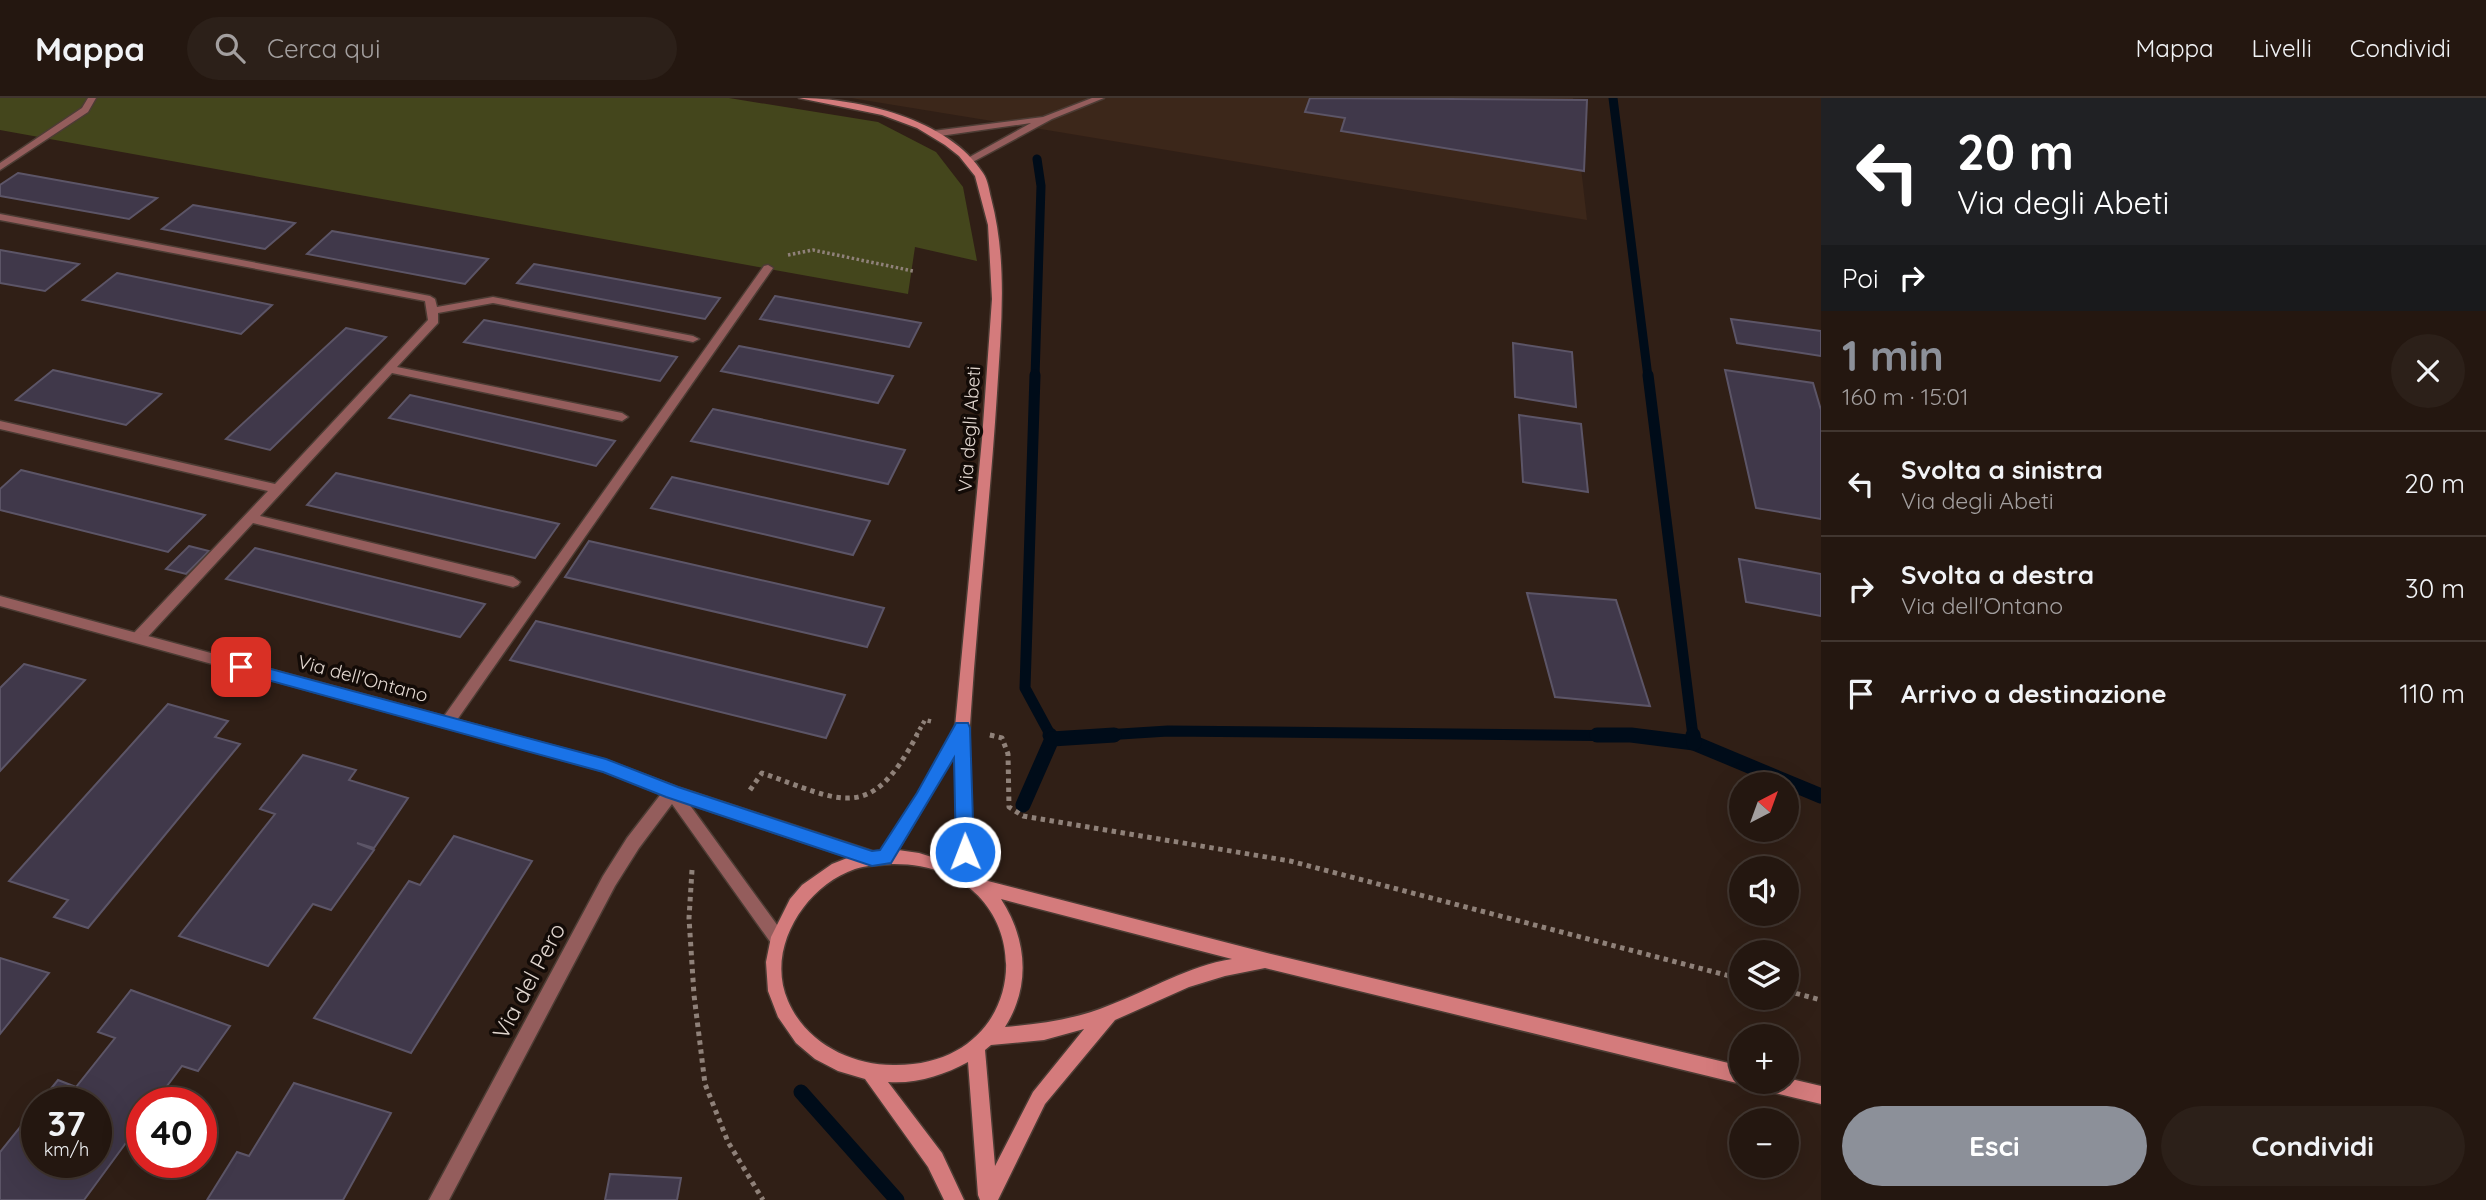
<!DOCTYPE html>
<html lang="it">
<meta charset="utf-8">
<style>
:root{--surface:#241710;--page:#2c2019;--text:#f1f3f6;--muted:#a39f9f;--line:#413630;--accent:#8c9099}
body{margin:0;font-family:Quicksand,sans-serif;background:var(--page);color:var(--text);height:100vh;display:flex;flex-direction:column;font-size:26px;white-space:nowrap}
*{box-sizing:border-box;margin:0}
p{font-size:23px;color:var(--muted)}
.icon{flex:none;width:38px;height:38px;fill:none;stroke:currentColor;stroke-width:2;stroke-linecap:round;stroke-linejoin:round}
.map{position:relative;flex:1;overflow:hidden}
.drawer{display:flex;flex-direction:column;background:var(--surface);width:665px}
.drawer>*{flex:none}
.banner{background:#202124;color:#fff;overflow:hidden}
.needle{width:46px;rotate:41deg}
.tools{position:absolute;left:1729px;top:674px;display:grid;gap:14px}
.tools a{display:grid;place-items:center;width:70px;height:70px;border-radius:50%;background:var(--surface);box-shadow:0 7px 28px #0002,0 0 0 2px var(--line);font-size:35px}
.speed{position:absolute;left:21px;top:989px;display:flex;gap:14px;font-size:35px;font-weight:700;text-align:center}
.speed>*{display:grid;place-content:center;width:91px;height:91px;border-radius:50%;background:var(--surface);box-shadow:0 7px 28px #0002,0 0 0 2px var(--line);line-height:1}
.speed small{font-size:18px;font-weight:400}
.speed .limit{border:10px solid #d22;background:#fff;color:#111}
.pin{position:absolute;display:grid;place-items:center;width:60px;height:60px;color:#fff;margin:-30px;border-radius:14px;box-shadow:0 4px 10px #0006}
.me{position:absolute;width:77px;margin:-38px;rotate:359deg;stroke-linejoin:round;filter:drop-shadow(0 0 5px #0008)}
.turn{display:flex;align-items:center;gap:24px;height:147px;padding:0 21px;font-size:32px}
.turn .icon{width:91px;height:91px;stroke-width:2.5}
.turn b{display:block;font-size:49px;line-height:60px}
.then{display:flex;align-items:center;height:66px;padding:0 21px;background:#0003;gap:14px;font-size:26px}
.round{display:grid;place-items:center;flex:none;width:74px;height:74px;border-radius:37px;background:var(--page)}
.overview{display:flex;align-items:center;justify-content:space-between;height:119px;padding:0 21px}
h1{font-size:42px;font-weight:700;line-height:52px;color:var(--accent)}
.primary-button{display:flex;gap:14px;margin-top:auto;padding:14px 21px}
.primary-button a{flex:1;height:80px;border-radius:42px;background:var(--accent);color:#fff;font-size:28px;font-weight:700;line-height:80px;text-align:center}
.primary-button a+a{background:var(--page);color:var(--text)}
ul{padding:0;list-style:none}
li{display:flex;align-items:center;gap:21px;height:105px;padding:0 21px;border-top:2px solid var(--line)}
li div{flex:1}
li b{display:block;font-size:26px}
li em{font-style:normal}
header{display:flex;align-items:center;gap:42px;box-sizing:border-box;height:98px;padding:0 35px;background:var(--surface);border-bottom:2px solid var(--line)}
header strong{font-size:33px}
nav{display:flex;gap:38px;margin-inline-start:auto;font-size:24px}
.search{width:490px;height:63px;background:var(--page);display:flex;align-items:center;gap:18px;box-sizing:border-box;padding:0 24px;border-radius:38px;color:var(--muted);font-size:26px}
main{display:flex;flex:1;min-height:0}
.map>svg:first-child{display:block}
.built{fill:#3c271a}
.green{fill:#44461c}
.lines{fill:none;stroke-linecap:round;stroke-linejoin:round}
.stream-far2{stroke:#000c19;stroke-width:9}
.stream-far1{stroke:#000c19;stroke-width:11}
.stream{stroke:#000c19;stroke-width:15}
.building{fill:#40384a;stroke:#5c5567;stroke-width:2}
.lane-casing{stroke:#4c3c34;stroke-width:3}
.street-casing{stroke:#4c3c34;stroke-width:3}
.secondary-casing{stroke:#4c3c34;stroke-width:3}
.path-far2{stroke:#8f8179;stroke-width:3.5;stroke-dasharray:2.5 2.5;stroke-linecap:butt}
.path-far1{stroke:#8f8179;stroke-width:4.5;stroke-dasharray:3.5 3.5;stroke-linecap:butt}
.path{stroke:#8f8179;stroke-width:5;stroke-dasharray:4.5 4.5;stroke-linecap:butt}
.lane{fill:#945d5c;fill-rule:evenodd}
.street{fill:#945d5c;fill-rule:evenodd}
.secondary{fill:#d47b7c;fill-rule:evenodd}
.route{fill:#1a73e8;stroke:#114b97;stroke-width:2}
.labels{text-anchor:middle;stroke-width:7;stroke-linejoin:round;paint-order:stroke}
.street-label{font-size:19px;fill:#e2d7d0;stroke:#130b07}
.near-street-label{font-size:23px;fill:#e2d7d0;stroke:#130b07}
</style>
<header>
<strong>Mappa</strong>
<div class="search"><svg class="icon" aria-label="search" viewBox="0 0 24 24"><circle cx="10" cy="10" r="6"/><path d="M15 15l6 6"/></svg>Cerca qui</div>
<nav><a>Mappa</a><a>Livelli</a><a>Condividi</a></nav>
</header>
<main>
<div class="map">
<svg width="1821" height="1102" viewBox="0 0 1821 1102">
<rect width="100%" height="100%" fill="#301f16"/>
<!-- built -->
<path class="built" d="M851 0H1573L1587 122 1065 35Z"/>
<!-- green -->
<path class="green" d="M0 0H729L878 24 936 54 963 89 977 163 915 149 908 196 0 32Z"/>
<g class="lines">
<!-- stream-far2 -->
<g class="stream-far2">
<path d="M1613 0 1648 279"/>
<path d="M1035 279 1041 88 1037 61"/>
</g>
<!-- stream-far1 -->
<g class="stream-far1">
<path d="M1035 277 1025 590 1051 638"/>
<path d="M1648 277 1693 638"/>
<path d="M1089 638 1168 633 1642 638"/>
</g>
<!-- stream -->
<g class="stream">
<path d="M1050 637 1052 641"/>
<path d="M1597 637H1631L1694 645 1821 698"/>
<path d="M1693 637 1694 645"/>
<path d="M1023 707 1052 641 1114 637"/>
<path d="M801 994 897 1102"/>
</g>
</g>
<!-- building -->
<g class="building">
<path d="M1310 0 1587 2 1584 73 1341 33 1345 20 1305 14Z"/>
<path d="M18 75 157 100 129 121 0 98V87Z"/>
<path d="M193 107 295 125 265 151 162 131Z"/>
<path d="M332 133 488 161 465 186 307 156Z"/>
<path d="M0 152 79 166 45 193 0 185Z"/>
<path d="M534 166 720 200 705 221 517 185Z"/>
<path d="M117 175 272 207 241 236 83 202Z"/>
<path d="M775 198 921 225 909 249 760 221Z"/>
<path d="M1731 221 1821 233V258L1737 245Z"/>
<path d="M484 222 677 259 660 283 464 244Z"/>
<path d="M346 230 386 239 270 352 226 341Z"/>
<path d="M1513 245 1572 254 1576 309 1515 299Z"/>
<path d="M739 248 893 278 878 305 721 273Z"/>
<path d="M53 272 161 296 126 327 16 302Z"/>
<path d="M1725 272 1813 285 1821 312V421L1756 410Z"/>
<path d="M410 297 615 343 596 368 389 320Z"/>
<path d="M713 311 905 352 888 386 691 343Z"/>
<path d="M1519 317 1581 326 1588 394 1523 384Z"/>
<path d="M21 372 205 417 168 454 0 412V391Z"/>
<path d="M336 375 559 426 535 460 307 407Z"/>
<path d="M672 379 870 423 853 457 651 410Z"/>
<path d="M589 443 884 510 867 549 565 479Z"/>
<path d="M189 448 209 453 186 476 166 471Z"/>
<path d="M255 450 485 506 460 539 226 481Z"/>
<path d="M1739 461 1821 476V518L1746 504Z"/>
<path d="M1527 495 1616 502 1650 608 1555 599Z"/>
<path d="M536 523 845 597 826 640 510 562Z"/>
<path d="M24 566 85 582 0 673V590Z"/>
<path d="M168 606 228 623 215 639 240 646 88 830 54 819 68 802 9 783Z"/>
<path d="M303 657 356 672 349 682 408 700 374 750 357 745 374 752 331 812 313 806 268 868 179 838 275 716 260 711Z"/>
<path d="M454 738 532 763 411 955 314 920 409 783 420 787Z"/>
<path d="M0 860 49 875 0 936Z"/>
<path d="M131 892 230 928 198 973 182 968 155 1004H142V1023L84 1102H0V1054L37 1008V1064H96V1004H40L58 982 76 989 115 940 98 934Z"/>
<path d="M294 985 391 1015 343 1102H207L237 1054 249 1058Z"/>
<path d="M610 1076 681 1080 677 1102H605Z"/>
</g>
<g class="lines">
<defs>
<g id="lane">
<path d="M88 0H96L88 14 0 72V65L82 10Z"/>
<path d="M0 116 430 198 435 201 437 209 493 199 693 238 699 241 693 244 493 205 438 215V225L397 269 622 315 628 319 622 323 392 275 260 418 513 479 520 484 518 487 513 489 253 425 143 544H133L131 540 133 536 268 393 0 331V323L275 386 428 222 425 203 0 122Z"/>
<path d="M768 167 773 170 452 629H442L440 625 442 621 764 168Z"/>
</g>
<g id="street">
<path d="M1092 0H1104L1052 21 969 66 964 63 966 61 1031 25 933 39 928 36 933 33 1043 19Z"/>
<path d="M0 498 606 662 677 689 878 755 880 760 878 765 872 767 689 706 783 835 785 840 783 845 777 847 771 845 672 706 639 750 615 788 449 1102H429L603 778 627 740 661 696 603 673 0 508Z"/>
</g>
<g id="secondary">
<path d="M799 0C858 0 949 21 983 75 988 82 989 92 991 100 1008 164 1001 230 997 295 990 406 977 516 970 627 967 676 972 726 973 775L984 782 1267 855 1741 968V984H1746L1741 986 1265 870 1225 878 1189 889 1115 922 1045 1006 998 1102H980L978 1097 968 964C944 977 917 986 888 984L942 1055 964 1102H944L928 1069 865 981 838 973 815 961 796 945 778 919 768 893 766 864 771 839 790 801 802 787 832 766 855 757 881 753 918 696 955 629 982 341 992 201 988 127 975 78 959 58 945 47 917 30 882 17ZM955 656 957 767 919 755 898 752ZM892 766C1043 764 1044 967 896 967 852 968 806 945 788 903 765 851 805 788 855 771 867 767 879 767 892 766ZM1001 801 1232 861C1188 868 1150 892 1110 907 1077 921 1040 926 1005 929 1031 888 1027 841 1001 801ZM1084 931 1033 994 995 1068 985 952 991 947 1044 942Z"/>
<path d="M1787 980 1821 988V1006L1767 993 1761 990 1758 984H1787Z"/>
</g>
</defs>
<!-- lane casing -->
<use href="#lane" class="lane-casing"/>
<!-- street casing -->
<use href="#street" class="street-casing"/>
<!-- secondary casing -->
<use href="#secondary" class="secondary-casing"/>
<!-- path-far2 -->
<path class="path-far2" d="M788 157 813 152 913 173"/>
<!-- path-far1 -->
<g class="path-far1">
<path d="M990 637 996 638"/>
<path d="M916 638 925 622 934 624"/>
</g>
<!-- path -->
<g class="path">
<path d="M990 637 1002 640 1008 656 1009 709 1023 718 1290 763 1741 881"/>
<path d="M750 692 762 675C842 703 870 726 917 637"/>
<path d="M692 772 689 820 694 897 705 986 728 1044 763 1102"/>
<path d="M1787 893 1821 902"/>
</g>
<!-- lane -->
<use href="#lane" class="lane"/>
<!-- street -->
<use href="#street" class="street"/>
<!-- secondary -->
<use href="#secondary" class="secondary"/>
</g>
<!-- route -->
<path class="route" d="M241 563 606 661 678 689 872 753 880 752 917 695 956 625H968L970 630 974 754 971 760 965 762 958 760 956 754 954 660 891 765 872 768 666 699 603 674 235 573 233 569 235 564Z"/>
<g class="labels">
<!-- street labels -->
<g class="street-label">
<text transform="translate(969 331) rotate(-86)" y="7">Via degli Abeti</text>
<text transform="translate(363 580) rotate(15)" y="7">Via dell'Ontano</text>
</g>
<!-- near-street labels -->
<g class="near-street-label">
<text transform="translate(529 883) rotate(-62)" y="8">Via del Pero</text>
</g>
</g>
</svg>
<div class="tools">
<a><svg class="needle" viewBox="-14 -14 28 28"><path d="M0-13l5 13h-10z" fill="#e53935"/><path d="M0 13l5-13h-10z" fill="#a39f9f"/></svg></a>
<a><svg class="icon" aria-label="sound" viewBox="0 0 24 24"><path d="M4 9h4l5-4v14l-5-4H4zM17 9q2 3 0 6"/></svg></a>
<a><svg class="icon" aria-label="layers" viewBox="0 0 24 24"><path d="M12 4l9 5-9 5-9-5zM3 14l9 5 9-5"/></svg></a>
<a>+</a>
<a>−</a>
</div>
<div class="speed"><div>37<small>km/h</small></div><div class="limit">40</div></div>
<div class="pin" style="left:241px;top:569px;background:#d93025"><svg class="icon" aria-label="arrive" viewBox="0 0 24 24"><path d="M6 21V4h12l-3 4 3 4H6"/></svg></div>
<svg class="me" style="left:965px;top:754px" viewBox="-20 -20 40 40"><circle r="17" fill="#1a73e8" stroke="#fff" stroke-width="3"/><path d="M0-11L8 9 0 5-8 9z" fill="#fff"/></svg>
</div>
<section class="drawer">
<div class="banner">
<div class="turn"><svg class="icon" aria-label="left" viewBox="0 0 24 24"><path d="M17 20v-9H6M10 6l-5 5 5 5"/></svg><div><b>20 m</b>Via degli Abeti</div></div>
<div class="then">Poi<svg class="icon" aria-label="right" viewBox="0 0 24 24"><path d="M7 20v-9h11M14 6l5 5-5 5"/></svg></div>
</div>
<div class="overview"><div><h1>1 min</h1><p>160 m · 15:01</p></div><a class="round"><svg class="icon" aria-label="close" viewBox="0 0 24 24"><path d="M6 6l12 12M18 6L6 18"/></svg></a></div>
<ul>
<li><svg class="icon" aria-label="left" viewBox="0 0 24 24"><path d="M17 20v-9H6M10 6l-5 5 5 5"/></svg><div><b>Svolta a sinistra</b><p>Via degli Abeti</p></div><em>20 m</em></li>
<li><svg class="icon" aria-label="right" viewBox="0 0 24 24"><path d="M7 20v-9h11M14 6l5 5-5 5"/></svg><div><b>Svolta a destra</b><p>Via dell'Ontano</p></div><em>30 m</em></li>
<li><svg class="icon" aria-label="arrive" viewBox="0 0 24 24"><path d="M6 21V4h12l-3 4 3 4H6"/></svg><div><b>Arrivo a destinazione</b></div><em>110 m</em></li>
</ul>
<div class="primary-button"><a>Esci</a><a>Condividi</a></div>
</section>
</main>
